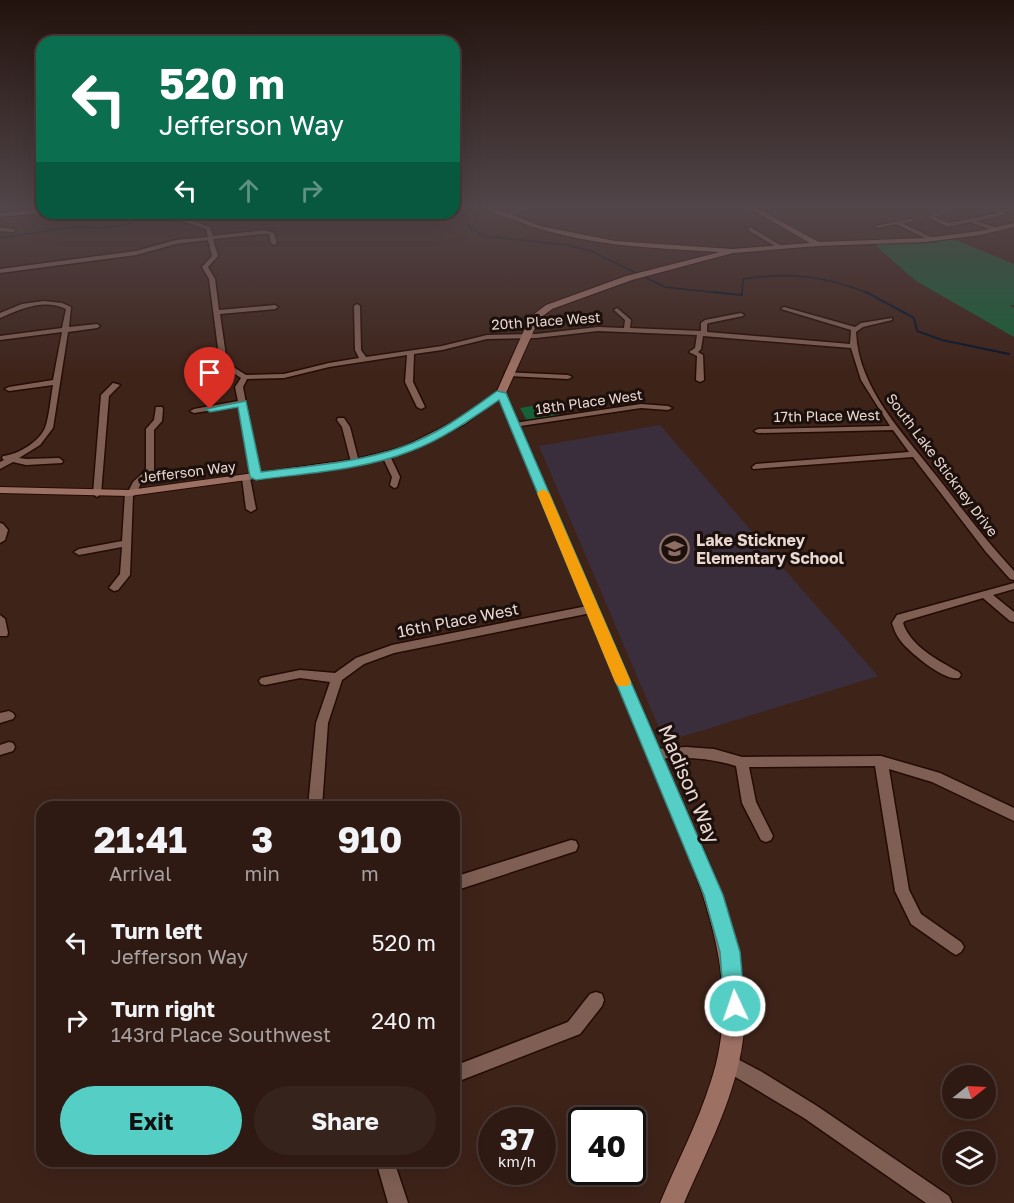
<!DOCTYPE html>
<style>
:root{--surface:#2e1a13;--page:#36231c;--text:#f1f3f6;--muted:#a7a1a0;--line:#493833;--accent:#55cec5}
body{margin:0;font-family:"Golos Text",sans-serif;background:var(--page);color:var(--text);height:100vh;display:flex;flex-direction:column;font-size:22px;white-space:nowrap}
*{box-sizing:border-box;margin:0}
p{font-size:20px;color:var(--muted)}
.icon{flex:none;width:33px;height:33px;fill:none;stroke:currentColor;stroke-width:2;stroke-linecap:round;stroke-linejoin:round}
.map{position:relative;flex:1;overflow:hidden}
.panel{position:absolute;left:36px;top:801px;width:424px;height:366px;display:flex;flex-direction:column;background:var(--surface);border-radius:18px;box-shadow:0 6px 24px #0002,0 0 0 2px var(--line)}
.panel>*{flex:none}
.hud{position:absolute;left:36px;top:36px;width:424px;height:183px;border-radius:18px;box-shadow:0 6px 24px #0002,0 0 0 2px var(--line);background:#0b6e4f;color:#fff;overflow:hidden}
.needle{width:39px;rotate:72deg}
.tools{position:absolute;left:942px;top:1065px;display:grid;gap:12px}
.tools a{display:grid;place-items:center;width:54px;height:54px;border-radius:50%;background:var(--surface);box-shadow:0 6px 24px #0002,0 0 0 2px var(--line);font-size:30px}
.speed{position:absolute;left:478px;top:1107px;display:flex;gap:12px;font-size:30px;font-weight:700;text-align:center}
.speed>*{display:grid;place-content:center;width:78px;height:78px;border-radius:50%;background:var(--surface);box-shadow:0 6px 24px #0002,0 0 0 2px var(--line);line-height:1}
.speed small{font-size:15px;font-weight:400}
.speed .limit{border:3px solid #111;border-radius:9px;background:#fff;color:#111}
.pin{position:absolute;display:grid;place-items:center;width:51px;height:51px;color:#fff;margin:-62px -26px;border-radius:50% 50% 50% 0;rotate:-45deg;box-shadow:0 0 6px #0007}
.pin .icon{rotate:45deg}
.me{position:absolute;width:66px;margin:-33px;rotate:357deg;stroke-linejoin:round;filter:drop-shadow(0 0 4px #0008)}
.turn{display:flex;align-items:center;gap:21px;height:126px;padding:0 24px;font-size:27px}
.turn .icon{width:78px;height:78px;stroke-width:2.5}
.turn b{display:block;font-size:42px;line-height:51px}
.lanes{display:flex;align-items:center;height:57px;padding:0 24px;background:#0003;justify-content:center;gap:30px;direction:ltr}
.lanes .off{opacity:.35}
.eta{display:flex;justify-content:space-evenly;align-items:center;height:102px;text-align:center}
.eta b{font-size:36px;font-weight:700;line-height:42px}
.primary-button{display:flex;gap:12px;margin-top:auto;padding:12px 24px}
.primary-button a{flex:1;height:69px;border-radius:36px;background:var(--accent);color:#111;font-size:24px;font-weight:700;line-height:69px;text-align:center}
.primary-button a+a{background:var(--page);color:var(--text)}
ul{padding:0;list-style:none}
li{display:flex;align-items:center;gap:18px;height:78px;padding:0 24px}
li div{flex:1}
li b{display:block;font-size:22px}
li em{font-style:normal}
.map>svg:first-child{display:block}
.education{fill:#3a2e3c}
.green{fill:#166138}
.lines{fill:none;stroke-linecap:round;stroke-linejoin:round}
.stream-far1{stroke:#04152b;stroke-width:1.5}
.stream{stroke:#04152b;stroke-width:2}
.street-casing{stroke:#240b04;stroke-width:3}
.secondary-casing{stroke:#240b04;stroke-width:2}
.street{fill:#7f5f53;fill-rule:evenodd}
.secondary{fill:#9d7064;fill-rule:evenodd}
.route{fill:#55cec5;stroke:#378680;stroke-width:1.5}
.slow{fill:#f59e0b}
.labels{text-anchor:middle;stroke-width:6;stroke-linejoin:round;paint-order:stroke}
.far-street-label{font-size:14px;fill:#ead7d1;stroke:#1c100c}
.poi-label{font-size:16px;font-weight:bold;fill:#ead7d1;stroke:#1c100c;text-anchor:start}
.street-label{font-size:16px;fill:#ead7d1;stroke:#1c100c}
.near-street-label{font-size:20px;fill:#ead7d1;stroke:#1c100c}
</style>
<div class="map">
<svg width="1014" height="1203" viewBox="0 0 1014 1203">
<rect width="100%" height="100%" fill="#3e2319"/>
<!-- education -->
<path class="education" d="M660 425 805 593 878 676 665 742 539 446Z"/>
<!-- green -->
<g class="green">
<path d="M954 239 1014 264V305H1009L1014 308V337L916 281 874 244 920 243Z"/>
<path d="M550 403 559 415 527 421 520 408Z"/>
</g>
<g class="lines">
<!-- stream-far1 -->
<g class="stream-far1">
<path d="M451 213 467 216 469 227 484 236 567 245 591 251 665 287 728 294"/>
<path d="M194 219 240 213"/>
<path d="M0 238 80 226 99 228 125 225 148 217 178 223"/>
<path d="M742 294 743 279C789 272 827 276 870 294"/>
</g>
<!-- stream -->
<g class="stream">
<path d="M714 292 742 295V292"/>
<path d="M866 292 914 318 917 331 942 340 1009 354"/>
</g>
<defs>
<g id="street">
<path d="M520 207H524L525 209 509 216 505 215 520 208Z"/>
<path d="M949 207H955L934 217 949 223 999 213 988 207H994L1006 214 976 221 997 228 995 231 970 222 948 227 928 217Z"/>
<path d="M176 213H180L184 218 210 227 213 236 264 230 274 233 277 243 274 245 271 243 269 234H264L213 239 218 256 208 267 215 279 219 310 275 305 278 307 275 309 220 314 227 363 246 375 284 374 329 363 359 358 355 350 354 306 357 304 360 306 361 350 366 357 442 346 487 335 536 334 598 327 624 328 625 320 614 310 617 308 631 320 630 328 701 331V323L705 320 741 313 744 315 743 316 709 323 707 324V332L850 344 851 330 781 309 784 307 855 327 861 323 892 318V320L863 327 856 332C858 389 905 435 938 478 963 510 987 542 1014 571V580L1010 579 986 552 913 457 753 469 752 467 756 464 909 452 893 430 758 433 754 431 758 429 890 426 861 380 851 348 703 336 701 349 698 352 703 355 704 380 700 382 696 380 697 356 689 352 695 348 697 335 598 331 536 338 487 339 442 350 414 354 413 382 425 407 421 409 417 407 405 382 407 355 329 367 284 378 247 379 243 387 260 477 259 479H253L239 406 194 413 190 411 194 409 238 401 235 387 241 378 220 364 209 279 202 267 212 256 208 240 176 244 136 255 0 273V269L136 251 176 240 208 237 206 229 180 220Z"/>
<path d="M911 219 913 221 902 223 935 239V241H931L896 224 878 228 875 226Z"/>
<path d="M0 227 16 230 13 232 0 231Z"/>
<path d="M750 227 782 246 783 247 778 248 748 230Z"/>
<path d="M44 301 62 303 71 307 69 327 97 324 100 326 97 328 68 332 53 428 40 445 19 458 26 459 59 458 63 461 62 463 26 465 13 462 0 469V462L4 460 2 458 3 456C17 455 39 442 45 428 49 418 51 396 53 385L9 391 5 389 9 387 53 380 62 332 0 340V336L62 328 66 309C44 298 20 309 0 318V313L22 304Z"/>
<path d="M505 372 568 375 572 377 568 379 508 376H505Z"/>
<path d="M113 383 120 385 109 396 101 494 97 497 93 494 101 395Z"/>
<path d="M641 404 668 406 672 408 668 410 641 408 514 427 510 425 514 423Z"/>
<path d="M156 407H162L163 409 162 421 154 430V471L140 485 137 493 133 496 130 575 118 590 114 591 109 588 120 574 122 547 79 555 74 552 79 549 122 541 125 493 129 490 133 482 146 470V429L154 420Z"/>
<path d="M338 418H344L350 427 359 462 358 464H352L351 462 342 427 337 420Z"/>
<path d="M386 453 390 456 400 477 397 487 394 488 390 485 392 477 382 456Z"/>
<path d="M246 475 250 478 256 509 251 512 246 509 242 478Z"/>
<path d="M0 523 3 524 8 530 5 540 0 543Z"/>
<path d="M1014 583V589L993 595 1014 612V622L1010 621 983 598 905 621 903 623C910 646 939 661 959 672L961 675 959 678C945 682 909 652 900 640 896 635 894 629 892 623L897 615Z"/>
<path d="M592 605 596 606 597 609 596 612 394 653 364 664 342 680 328 723 322 807H308L316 723 330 682 300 678 265 685 261 684 259 681 261 678 300 670 335 673 356 658 392 645Z"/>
<path d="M0 615 5 619 8 633 7 636H0Z"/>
<path d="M9 711 13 713 15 716 13 719 0 723V713Z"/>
<path d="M9 742 13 743 15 747 13 751 0 755V745Z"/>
<path d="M686 747 714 749 742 757 881 756 940 773 1014 808V821L932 782 889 769 909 890 921 914 961 942 964 947 961 952 956 955 951 952 911 924 895 891 875 766 749 767 756 802 773 836 771 840 766 842 761 840 742 803 736 766C707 757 684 757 654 759L650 758 648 754 650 750 654 749Z"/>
<path d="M571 840 576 841 578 846 576 851 454 891V877Z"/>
<path d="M596 992 602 994 604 1000 602 1006 580 1034 454 1083V1066L568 1022 590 994Z"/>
<path d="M728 1054 762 1072 817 1106 949 1196 952 1203H926L804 1118 722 1069 719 1063 722 1057Z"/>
<path d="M376 1161H394L408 1203H388Z"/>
</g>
<g id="secondary">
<path d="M483 207H491L540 226 615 241 733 249 810 243 747 207H754L819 242 926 238 980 231 1014 223V227L980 235 926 242 818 246 733 253 632 280 552 309 539 319 506 393 709 862C735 926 755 993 739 1062 728 1111 704 1157 684 1203H660C677 1162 698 1123 711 1081 736 1006 718 933 691 862L499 399 465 424 411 451 356 465 129 496 0 493V487L129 490 356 459 403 447 457 420 497 391 525 328 533 315 546 305 626 276 720 252C651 248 582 246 517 221 506 217 493 213 483 207Z"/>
<path d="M42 209V213L0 217V213Z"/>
</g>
</defs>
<!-- street casing -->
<use href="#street" class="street-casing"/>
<!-- secondary casing -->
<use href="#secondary" class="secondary-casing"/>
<!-- street -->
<use href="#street" class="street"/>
<!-- secondary -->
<use href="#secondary" class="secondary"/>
</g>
<!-- sky -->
<linearGradient id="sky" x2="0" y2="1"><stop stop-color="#22130e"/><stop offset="0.55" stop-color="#524549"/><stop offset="1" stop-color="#524549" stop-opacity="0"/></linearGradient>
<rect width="1014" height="375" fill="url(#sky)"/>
<!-- route -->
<path class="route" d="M497 391 506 393 723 895 740 952 745 1006 742 1013 735 1016 727 1013 724 1006 720 952 704 895 499 400C471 419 443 439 411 451 363 470 307 473 256 480L250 477 238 407 210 412 205 409 246 401 261 472C307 466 357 463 402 447 437 435 468 412 497 391Z"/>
<!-- slow -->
<path class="slow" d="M543 489 549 493 631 682 628 686H618L615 682 537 493Z"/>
<!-- icons -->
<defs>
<symbol id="school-ring" viewBox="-11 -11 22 22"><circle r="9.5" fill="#1c100c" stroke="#8d6e63" stroke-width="1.5"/><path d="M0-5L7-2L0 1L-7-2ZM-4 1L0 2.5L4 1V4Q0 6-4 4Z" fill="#8d6e63"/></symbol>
</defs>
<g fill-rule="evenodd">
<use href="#school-ring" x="658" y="532" width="33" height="33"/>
</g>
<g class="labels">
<!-- far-street labels -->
<g class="far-street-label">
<text transform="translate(546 321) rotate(-4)" y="5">20th Place West</text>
<text transform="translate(589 402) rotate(-8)" y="5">18th Place West</text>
<text transform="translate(827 416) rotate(-1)" y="5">17th Place West</text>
<text transform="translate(942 465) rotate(53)" y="5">South Lake Stickney Drive</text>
<text transform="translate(188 472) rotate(-7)" y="5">Jefferson Way</text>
</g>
<!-- poi labels -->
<g class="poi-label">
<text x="696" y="546">Lake Stickney<tspan x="696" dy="18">Elementary School</tspan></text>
</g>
<!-- street labels -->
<g class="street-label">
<text transform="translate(458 620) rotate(-11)" y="6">16th Place West</text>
</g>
<!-- near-street labels -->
<g class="near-street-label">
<text transform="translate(689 784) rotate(67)" y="7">Madison Way</text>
</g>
</g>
</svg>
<div class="tools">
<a><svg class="needle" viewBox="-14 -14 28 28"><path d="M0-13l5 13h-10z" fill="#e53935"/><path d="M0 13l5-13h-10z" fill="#a7a1a0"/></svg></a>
<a><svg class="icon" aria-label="layers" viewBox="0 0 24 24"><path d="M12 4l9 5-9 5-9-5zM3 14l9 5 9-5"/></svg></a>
</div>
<div class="speed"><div>37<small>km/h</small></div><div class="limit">40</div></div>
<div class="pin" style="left:210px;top:409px;background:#d93025"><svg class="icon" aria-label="arrive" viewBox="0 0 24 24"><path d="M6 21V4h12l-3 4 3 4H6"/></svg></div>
<svg class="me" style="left:735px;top:1006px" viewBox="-20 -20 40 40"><circle r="17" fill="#55cec5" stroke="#fff" stroke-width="3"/><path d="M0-11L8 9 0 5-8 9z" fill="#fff"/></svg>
<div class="hud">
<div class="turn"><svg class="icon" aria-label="left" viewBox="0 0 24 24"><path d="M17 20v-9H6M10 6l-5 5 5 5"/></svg><div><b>520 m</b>Jefferson Way</div></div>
<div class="lanes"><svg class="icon" aria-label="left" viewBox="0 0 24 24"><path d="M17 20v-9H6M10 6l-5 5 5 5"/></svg><svg class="icon off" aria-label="ahead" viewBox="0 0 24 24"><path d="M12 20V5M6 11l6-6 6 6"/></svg><svg class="icon off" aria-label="right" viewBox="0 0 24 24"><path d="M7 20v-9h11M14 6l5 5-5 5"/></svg></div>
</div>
<section class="panel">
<div class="eta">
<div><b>21:41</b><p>Arrival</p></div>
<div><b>3</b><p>min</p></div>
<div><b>910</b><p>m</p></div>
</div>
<ul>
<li><svg class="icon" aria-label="left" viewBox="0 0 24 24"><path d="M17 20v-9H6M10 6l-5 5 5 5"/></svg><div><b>Turn left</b><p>Jefferson Way</p></div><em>520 m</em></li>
<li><svg class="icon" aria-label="right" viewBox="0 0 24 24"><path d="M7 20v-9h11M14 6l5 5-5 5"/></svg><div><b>Turn right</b><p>143rd Place Southwest</p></div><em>240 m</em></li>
</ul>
<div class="primary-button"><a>Exit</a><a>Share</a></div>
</section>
</div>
